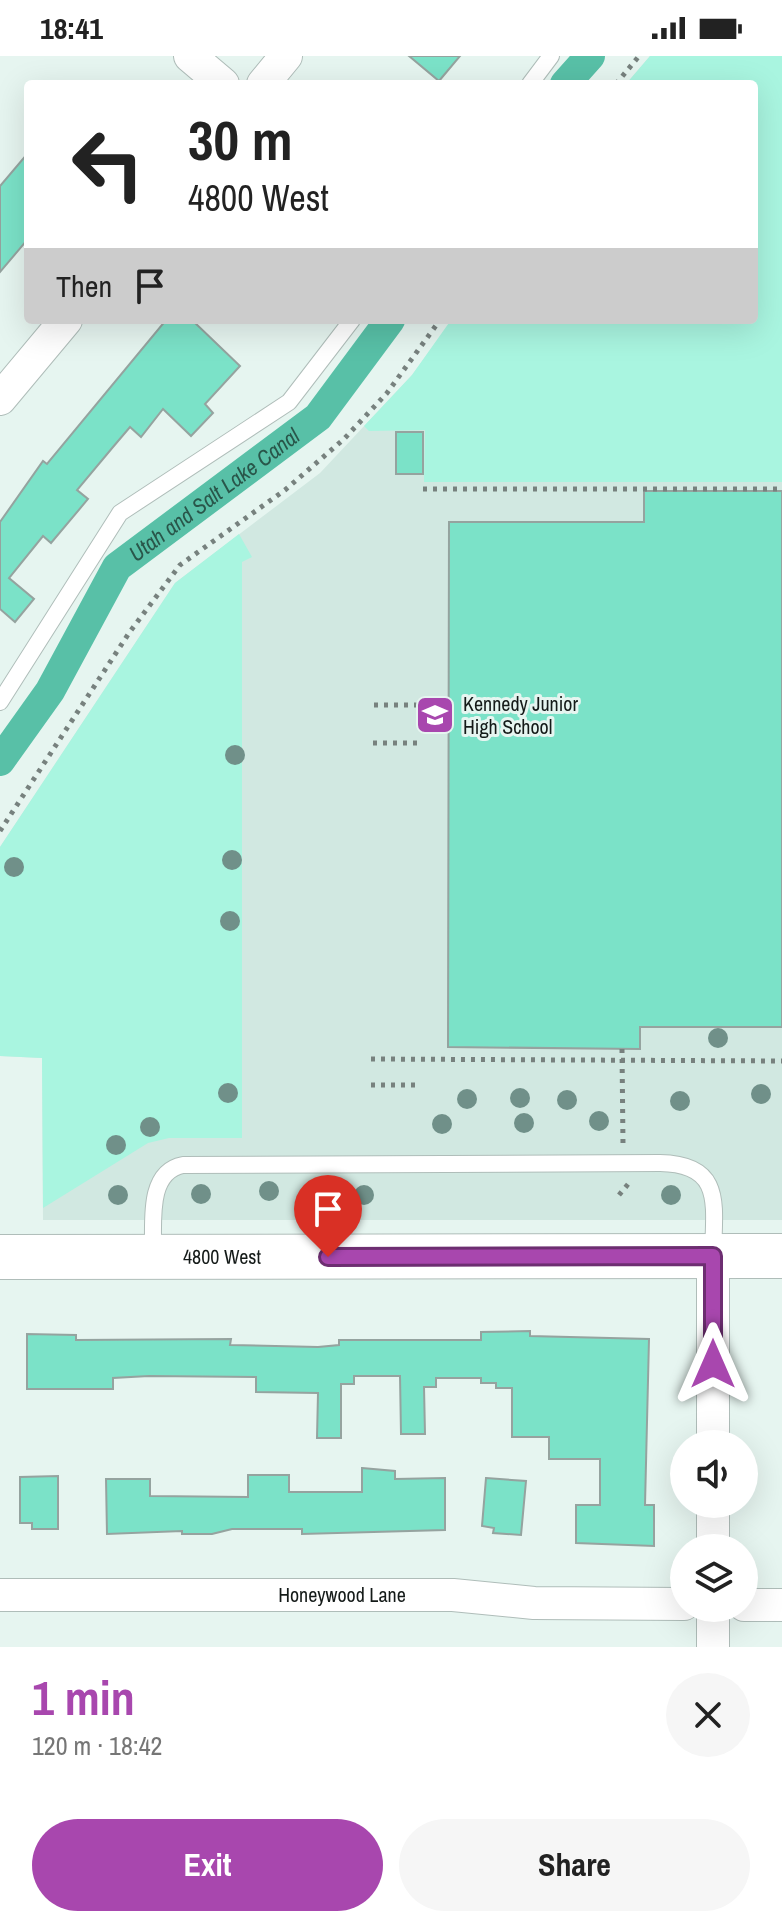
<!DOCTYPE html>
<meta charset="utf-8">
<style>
:root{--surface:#fff;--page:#f6f6f6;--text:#222;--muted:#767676;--accent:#a847ae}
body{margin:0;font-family:"Archivo Narrow",sans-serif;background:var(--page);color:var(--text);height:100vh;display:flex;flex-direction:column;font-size:30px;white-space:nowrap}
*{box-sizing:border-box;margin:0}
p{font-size:26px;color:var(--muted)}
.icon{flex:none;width:44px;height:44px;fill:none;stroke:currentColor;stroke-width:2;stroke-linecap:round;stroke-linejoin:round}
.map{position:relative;height:1591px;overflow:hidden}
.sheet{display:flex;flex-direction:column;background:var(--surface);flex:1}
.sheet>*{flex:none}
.banner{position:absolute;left:24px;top:24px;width:734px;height:244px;border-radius:8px;box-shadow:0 8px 32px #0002;background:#fff;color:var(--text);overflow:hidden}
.controls{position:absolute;left:670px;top:1374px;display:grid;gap:16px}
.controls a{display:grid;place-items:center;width:88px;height:88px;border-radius:50%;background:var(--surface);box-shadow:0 8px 32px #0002;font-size:40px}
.pin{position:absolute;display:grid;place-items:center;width:68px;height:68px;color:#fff;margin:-82px -34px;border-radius:50% 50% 50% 0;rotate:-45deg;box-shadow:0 0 8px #0007}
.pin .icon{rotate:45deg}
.me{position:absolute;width:88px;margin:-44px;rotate:0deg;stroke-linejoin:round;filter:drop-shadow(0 0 6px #0008)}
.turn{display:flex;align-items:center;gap:28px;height:168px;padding:0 32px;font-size:36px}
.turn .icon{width:104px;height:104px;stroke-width:2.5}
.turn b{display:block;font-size:56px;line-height:68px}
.then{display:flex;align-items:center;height:76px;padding:0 32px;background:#0003;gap:16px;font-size:30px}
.round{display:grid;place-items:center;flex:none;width:84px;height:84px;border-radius:42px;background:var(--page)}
.overview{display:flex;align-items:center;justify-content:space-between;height:136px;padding:0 32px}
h1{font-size:48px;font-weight:800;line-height:60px;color:var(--accent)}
.cta{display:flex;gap:16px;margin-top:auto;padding:16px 32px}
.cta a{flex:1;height:92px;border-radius:48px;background:var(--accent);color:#fff;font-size:32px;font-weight:800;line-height:92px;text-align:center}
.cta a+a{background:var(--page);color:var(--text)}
.status{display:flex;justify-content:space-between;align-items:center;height:56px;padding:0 40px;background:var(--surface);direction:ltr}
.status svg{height:22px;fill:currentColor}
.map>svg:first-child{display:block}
.built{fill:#d1e8e1}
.green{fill:#a9f5e0}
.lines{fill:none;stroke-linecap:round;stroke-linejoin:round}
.canal{stroke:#58c0a7;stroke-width:30}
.building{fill:#7be2c8;stroke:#95a39f;stroke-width:2}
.lane-casing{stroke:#afbdb9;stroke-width:18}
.street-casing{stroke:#afbdb9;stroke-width:34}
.secondary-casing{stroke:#afbdb9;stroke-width:46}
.path{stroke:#77817e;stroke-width:5;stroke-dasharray:4 6;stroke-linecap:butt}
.lane{stroke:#fff;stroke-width:16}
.street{stroke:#fff;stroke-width:32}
.secondary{stroke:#fff;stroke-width:44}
.tree{fill:#709089}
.route-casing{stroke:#6d2e71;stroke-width:20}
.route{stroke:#a847ae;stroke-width:14}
.labels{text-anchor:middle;stroke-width:6;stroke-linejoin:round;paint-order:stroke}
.poi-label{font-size:20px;fill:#141a18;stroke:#e6f5f0;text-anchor:start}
.street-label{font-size:20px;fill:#141a18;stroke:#e6f5f0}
.water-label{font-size:22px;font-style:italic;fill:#29564a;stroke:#e6f5f0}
</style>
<div class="status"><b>18:41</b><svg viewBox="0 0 49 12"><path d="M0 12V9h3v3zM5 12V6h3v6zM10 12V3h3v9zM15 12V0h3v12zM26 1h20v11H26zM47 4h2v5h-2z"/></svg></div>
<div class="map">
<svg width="782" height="1591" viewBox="0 0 782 1591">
<rect width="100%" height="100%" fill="#e6f5f0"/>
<!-- built -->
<path class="built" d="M650 0H782V1164H43L42 1002 0 1000V791L175 527 320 417 412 319 452 264H754V28H626Z"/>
<!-- green -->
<g class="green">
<path d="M650 0H782V426H424L425 374 369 375 364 370 412 319 451 264H754V28H626Z"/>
<path d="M239 478 252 501 242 506V1082H169L148 1087 43 1152 42 1002 0 1000V791L175 527Z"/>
</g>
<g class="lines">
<!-- canal -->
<g class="canal">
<path d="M565 28 590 0"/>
<path id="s1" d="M0 705 50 635 117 511 318 361 390 264"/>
</g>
</g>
<!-- building -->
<g class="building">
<path d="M409 0H460L439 25Z"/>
<path d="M28 97V183L0 216V130Z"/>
<path d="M166 264H192L240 310 205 348 213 357 191 380 163 353 141 381 130 371 113 391 77 434 88 443 51 487 43 480 9 522 34 543 15 566 0 553V466L43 405 47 408Z"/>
<rect x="396" y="376" width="27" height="42"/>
<path d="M644 435H782V971H640V993L448 991 449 466H644Z"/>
<path d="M530 1275V1280L649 1283 645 1449H654V1490L576 1487V1449H600V1403H549V1381H512V1332H496V1327H481V1322H436V1331H424L425 1378H401L400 1320H354V1328H341V1382H317L318 1337 256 1336V1321L149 1320 113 1322V1333H27V1278L76 1279V1284L231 1283 230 1289 318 1291 339 1289V1284H481V1276Z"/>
<path d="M362 1412 395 1415V1423L445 1422V1474L302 1478V1473H232L212 1478H182V1475L107 1478 106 1423H150V1440L248 1441V1419H289V1436H362Z"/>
<path d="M58 1420V1473H32V1467H20V1421Z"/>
<path d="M486 1422 526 1425 521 1479 493 1477 494 1472 482 1470Z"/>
</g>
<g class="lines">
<defs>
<g id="lane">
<path d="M530 28 551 0"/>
<path d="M0 646 120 457 289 346 352 264"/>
<path d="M153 1198C154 1169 146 1116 183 1109L660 1107C724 1108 714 1149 713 1199"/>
</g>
<g id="street">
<path d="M190 0 223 28"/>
<path d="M263 28 286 0"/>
<path d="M0 343 66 264"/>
<path d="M713 1388V1200"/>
<path d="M713 1492V1448"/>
<path id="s2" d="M0 1539H453L534 1547 684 1548"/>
<path d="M744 1549H782"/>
<path d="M713 1591V1552"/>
</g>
<g id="secondary">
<path id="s3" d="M0 1201 782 1200"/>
</g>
</defs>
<!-- lane casing -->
<use href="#lane" class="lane-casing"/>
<!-- street casing -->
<use href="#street" class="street-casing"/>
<!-- secondary casing -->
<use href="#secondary" class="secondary-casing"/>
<!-- path -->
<g class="path">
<path d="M616 28 639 0"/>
<path d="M423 433H782"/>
<path d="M374 649H422"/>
<path d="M373 687H422"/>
<path d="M0 775 129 577 180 509 285 434 344 383 387 337 440 264"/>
<path d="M622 993 623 1089"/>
<path d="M371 1003 782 1005"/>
<path d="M371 1029H420"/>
<path d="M619 1139 629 1127"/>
</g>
<!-- lane -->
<use href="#lane" class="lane"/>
<!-- street -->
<use href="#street" class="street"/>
<!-- secondary -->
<use href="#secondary" class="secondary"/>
</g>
<!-- trees -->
<g class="tree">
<circle cx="235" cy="699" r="10"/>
<circle cx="232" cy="804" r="10"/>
<circle cx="14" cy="811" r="10"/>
<circle cx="230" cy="865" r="10"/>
<circle cx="718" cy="982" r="10"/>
<circle cx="228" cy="1037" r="10"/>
<circle cx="761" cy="1038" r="10"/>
<circle cx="520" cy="1042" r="10"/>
<circle cx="467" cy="1043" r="10"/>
<circle cx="567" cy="1044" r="10"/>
<circle cx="680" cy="1045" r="10"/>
<circle cx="599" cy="1065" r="10"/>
<circle cx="524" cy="1067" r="10"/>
<circle cx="442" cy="1068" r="10"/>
<circle cx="150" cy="1071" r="10"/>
<circle cx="116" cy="1089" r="10"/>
<circle cx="269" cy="1135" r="10"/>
<circle cx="201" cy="1138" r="10"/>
<circle cx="320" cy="1138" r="10"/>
<circle cx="118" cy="1139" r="10"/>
<circle cx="364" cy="1139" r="10"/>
<circle cx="671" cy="1139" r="10"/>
</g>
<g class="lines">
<defs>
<path id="route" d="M328 1201 713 1200V1308"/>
</defs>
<!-- route casing -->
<use href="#route" class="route-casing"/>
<!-- route -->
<use href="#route" class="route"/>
</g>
<!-- icons -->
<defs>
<symbol id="school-square" viewBox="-11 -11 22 22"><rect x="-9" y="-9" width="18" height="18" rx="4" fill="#a847ae" stroke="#e6f5f0"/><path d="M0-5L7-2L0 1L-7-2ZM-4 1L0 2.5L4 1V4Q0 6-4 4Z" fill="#fff"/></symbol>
</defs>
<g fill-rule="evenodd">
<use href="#school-square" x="413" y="637" width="44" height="44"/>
</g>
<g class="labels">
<!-- poi labels -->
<g class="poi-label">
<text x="463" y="655">Kennedy Junior<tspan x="463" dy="23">High School</tspan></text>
</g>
<!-- street labels -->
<g class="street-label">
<text dy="7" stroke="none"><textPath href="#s3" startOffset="222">4800 West</textPath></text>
<text dy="7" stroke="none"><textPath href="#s2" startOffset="342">Honeywood Lane</textPath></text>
</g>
<!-- water labels -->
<g class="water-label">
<text dy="8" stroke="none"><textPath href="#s1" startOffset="348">Utah and Salt Lake Canal</textPath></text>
</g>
</g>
</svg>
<div class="controls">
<a><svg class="icon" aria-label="sound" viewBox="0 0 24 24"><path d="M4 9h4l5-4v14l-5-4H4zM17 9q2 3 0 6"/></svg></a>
<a><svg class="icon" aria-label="layers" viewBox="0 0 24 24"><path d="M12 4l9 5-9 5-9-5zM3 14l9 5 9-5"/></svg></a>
</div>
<div class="pin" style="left:328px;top:1201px;background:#d93025"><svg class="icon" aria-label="arrive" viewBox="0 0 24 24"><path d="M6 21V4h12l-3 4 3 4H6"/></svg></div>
<svg class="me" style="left:713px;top:1308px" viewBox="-20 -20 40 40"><path d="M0-17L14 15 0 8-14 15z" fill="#a847ae" stroke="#fff" stroke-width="4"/></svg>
<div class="banner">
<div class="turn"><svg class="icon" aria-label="left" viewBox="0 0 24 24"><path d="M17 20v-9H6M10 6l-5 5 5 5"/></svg><div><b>30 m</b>4800 West</div></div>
<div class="then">Then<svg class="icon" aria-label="arrive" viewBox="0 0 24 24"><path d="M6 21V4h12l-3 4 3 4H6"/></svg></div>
</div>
</div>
<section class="sheet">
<div class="overview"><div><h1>1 min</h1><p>120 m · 18:42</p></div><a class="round"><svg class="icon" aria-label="close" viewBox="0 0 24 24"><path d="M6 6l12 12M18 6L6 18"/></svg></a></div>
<div class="cta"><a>Exit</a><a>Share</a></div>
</section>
